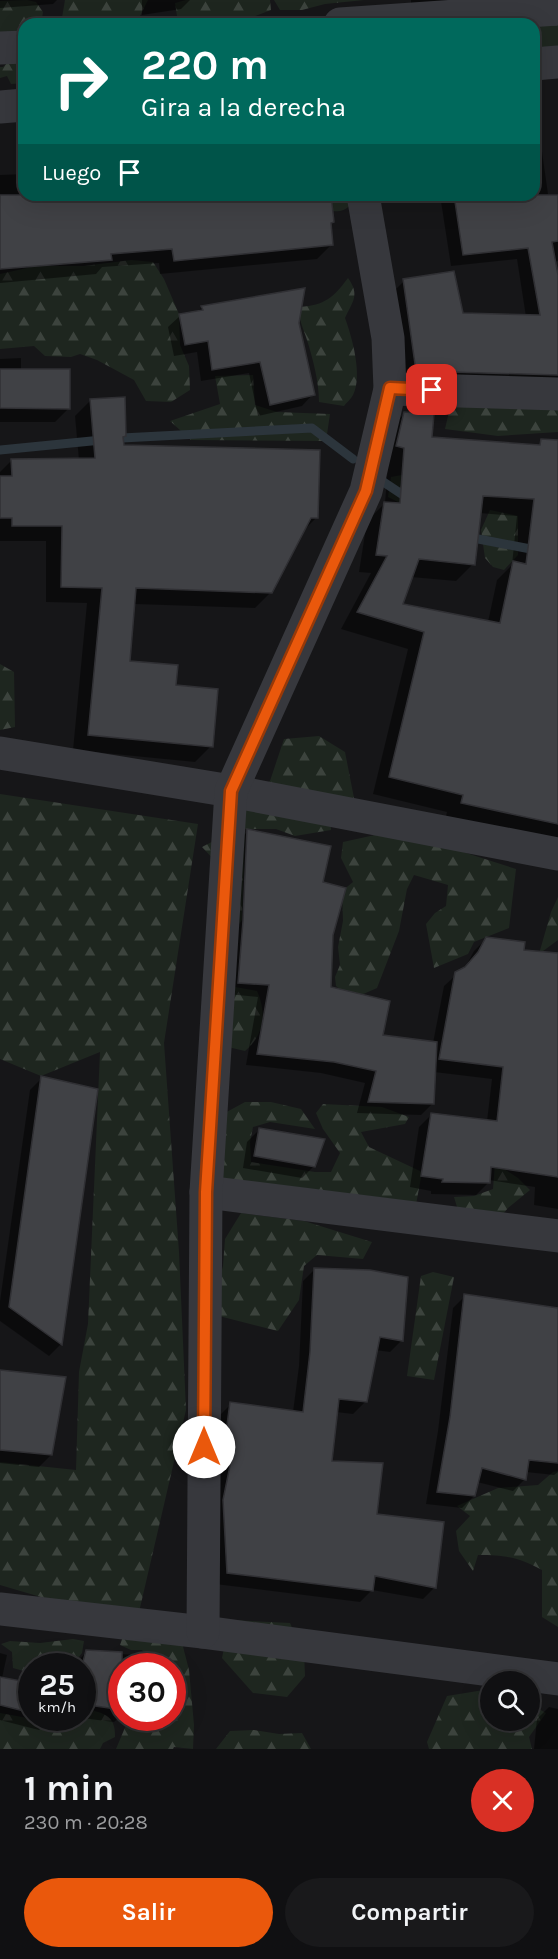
<!DOCTYPE html>
<html lang="es">
<meta charset="utf-8">
<style>
:root{--surface:#101012;--page:#19191b;--text:#f1f3f6;--muted:#9c9d9f;--line:#303032;--accent:#ea580c}
body{margin:0;font-family:Karla,sans-serif;background:var(--page);color:var(--text);height:100vh;display:flex;flex-direction:column;font-size:22px;white-space:nowrap}
*{box-sizing:border-box;margin:0}
p{font-size:20px;color:var(--muted)}
.icon{flex:none;width:33px;height:33px;fill:none;stroke:currentColor;stroke-width:2;stroke-linecap:round;stroke-linejoin:round}
.map{position:relative;height:1749px;overflow:hidden}
.panel{display:flex;flex-direction:column;background:var(--surface);flex:1}
.panel>*{flex:none}
.guide{position:absolute;left:18px;top:18px;width:522px;height:183px;border-radius:18px;box-shadow:0 6px 24px #0002,0 0 0 2px var(--line);background:#00695c;color:#fff;overflow:hidden}
.fabs{position:absolute;left:480px;top:1671px;display:grid;gap:12px}
.fabs a{display:grid;place-items:center;width:60px;height:60px;border-radius:50%;background:var(--surface);box-shadow:0 6px 24px #0002,0 0 0 2px var(--line);font-size:30px}
.speed{position:absolute;left:18px;top:1653px;display:flex;gap:12px;font-size:30px;font-weight:700;text-align:center}
.speed>*{display:grid;place-content:center;width:78px;height:78px;border-radius:50%;background:var(--surface);box-shadow:0 6px 24px #0002,0 0 0 2px var(--line);line-height:1}
.speed small{font-size:15px;font-weight:400}
.speed .limit{border:9px solid #d22;background:#fff;color:#111}
.pin{position:absolute;display:grid;place-items:center;width:51px;height:51px;color:#fff;margin:-26px;border-radius:12px;box-shadow:0 3px 9px #0006}
.me{position:absolute;width:66px;margin:-33px;rotate:0deg;stroke-linejoin:round;filter:drop-shadow(0 0 4px #0008)}
.turn{display:flex;align-items:center;gap:21px;height:126px;padding:0 24px;font-size:27px}
.turn .icon{width:78px;height:78px;stroke-width:2.5}
.turn b{display:block;font-size:42px;line-height:51px}
.then{display:flex;align-items:center;height:57px;padding:0 24px;background:#0003;gap:12px;font-size:22px}
.round{display:grid;place-items:center;flex:none;width:63px;height:63px;border-radius:32px;background:var(--page)}
.head{display:flex;align-items:center;justify-content:space-between;height:102px;padding:0 24px}
h1{font-size:36px;font-weight:700;line-height:45px}
.button{display:flex;gap:12px;margin-top:auto;padding:12px 24px}
.button a{flex:1;height:69px;border-radius:36px;background:var(--accent);color:#fff;font-size:24px;font-weight:700;line-height:69px;text-align:center}
.button a+a{background:var(--page);color:var(--text)}
.map>svg:first-child{display:block}
.forest{fill:url(#forest-firs)}
.shadow{fill:#0007;fill-rule:evenodd}
.lines{fill:none;stroke-linecap:round;stroke-linejoin:round}
.stream{stroke:#2c353c;stroke-width:9}
.building{fill:#404145;stroke:#303034;stroke-width:1.5;fill-rule:evenodd}
.minor{stroke:#37383d;stroke-width:33}
.route-casing{stroke:#983908;stroke-width:15}
.route{stroke:#ea580c;stroke-width:10}
</style>
<div class="map">
<svg width="558" height="1749" viewBox="0 0 558 1749">
<defs>
<pattern id="forest-firs" width="22" height="20" patternUnits="userSpaceOnUse" patternTransform="scale(1.5)"><rect width="22" height="20" fill="#1e261f"/><path d="M5 1l3.5 6h-7zM16 11l3.5 6h-7z" fill="#3c433d"/></pattern>
</defs>
<rect width="100%" height="100%" fill="#161618"/>
<!-- forest -->
<g class="forest">
<path d="M27 0 36 2 43 12 41 24H24V34L0 35V1Z"/>
<path d="M65 0H148L136 24H61Z"/>
<path d="M186 0H270L271 10 250 18 178 22 175 3Z"/>
<path d="M274 0H364L325 4 302 10H280Z"/>
<path d="M558 18V49L534 51V24Z"/>
<path d="M15 55H24V83L11 84 7 76 0 78V67H3Z"/>
<path d="M331 195H357C352 205 345 213 333 211Z"/>
<path d="M131 260 153 262 164 279 179 314 180 345 189 366 190 390 171 402 146 401 134 380 97 360 80 354 71 357 45 356 34 346 0 349V274L36 266H84Z"/>
<path d="M348 278C360 295 353 301 345 318 352 337 363 376 353 395 351 399 346 403 344 406L319 402C319 382 313 359 307 340 303 327 298 320 300 307 325 305 333 298 348 278Z"/>
<path d="M253 375 255 405 277 412 330 414 326 441 191 440 170 421 220 404 215 376Z"/>
<path d="M452 399 558 402V432L498 436 445 429Z"/>
<path d="M402 475 411 476 430 486 400 503 388 497 391 477Z"/>
<path d="M490 510 518 516V555L504 570 493 567 485 558 481 530Z"/>
<path d="M0 664 14 672 15 727 0 730Z"/>
<path d="M319 736 345 752 354 798 347 814 331 811V830L295 836 276 829H245L242 920 239 924 225 922 217 863 202 847 223 836 247 794 270 781 284 739Z"/>
<path d="M0 794 198 824 164 1043 179 1252 186 1410 136 1625 0 1585V1462L76 1470 79 1372 88 1324 100 1052 41 1076 0 1059Z"/>
<path d="M384 833 438 844 516 869 509 928 474 942 468 954 434 968 426 924 435 913 446 906 448 885 414 875 407 889 399 931 377 988 352 999 336 986 335 977 340 965 338 947 343 921 342 891 353 882 341 858 343 842Z"/>
<path d="M558 897V940L539 954 551 912Z"/>
<path d="M235 987 257 991C267 1013 264 1035 245 1051L228 1047Z"/>
<path d="M245 1102H271L301 1109 315 1129 270 1122 253 1127 250 1142 251 1162 315 1172H331L340 1153 323 1129 316 1113 323 1104 382 1107 409 1117 405 1124 361 1132 369 1147 422 1172 415 1210 221 1182 223 1114Z"/>
<path d="M495 1163 518 1178 530 1190 508 1208 497 1221 457 1207 454 1197 474 1196 493 1189Z"/>
<path d="M241 1213 304 1221 372 1242 363 1259 317 1255 304 1266 299 1300 278 1331 219 1316 216 1291 223 1266 225 1239Z"/>
<path d="M433 1272 454 1277 434 1380 407 1376 421 1276Z"/>
<path d="M558 1471V1627L542 1617V1570C518 1557 504 1555 478 1555L473 1571 459 1551 456 1531 470 1516 457 1506 498 1488 538 1485 553 1472Z"/>
<path d="M230 1620 290 1623 304 1653 305 1676 287 1697 253 1693 222 1658Z"/>
<path d="M178 1627 189 1670 194 1725 193 1749 174 1747 173 1749H116L129 1718H172V1666H146L147 1657 142 1650H131L120 1645 125 1631Z"/>
<path d="M73 1639 84 1641 82 1653 78 1658V1666H32L31 1673 13 1668 12 1652 1 1644 10 1641 40 1643Z"/>
<path d="M490 1689V1720H530V1704L546 1713 529 1737 532 1749H429L427 1742 447 1696Z"/>
<path d="M83 1708C102 1713 116 1714 115 1737L103 1743 100 1749H0V1713L44 1721 57 1718H82Z"/>
<path d="M254 1730 279 1734 302 1733 311 1749H216L230 1731Z"/>
</g>
<!-- shadow -->
<g class="shadow">
<path d="M0 0H57L53 4 0 8Z"/>
<path d="M142 0H190L181 9 142 15Z"/>
<path d="M411 0H449L411 11Z"/>
<path d="M534 95 548 194H558V261L554 262 558 284V389L405 383 392 293 404 281 461 315 526 317 517 259 451 266 440 195H534Z"/>
<path d="M24 174V195H330L331 245 317 259 160 274 159 263 102 267 96 274 0 283V175Z"/>
<path d="M303 290 297 323 313 394 302 406 258 416 249 373 201 381 197 352 174 356 168 327 180 316 196 313 202 307Z"/>
<path d="M21 358V370L69 408 55 422H0V359Z"/>
<path d="M91 400 125 435 122 439V446L316 518 303 531 271 592 255 608 134 604 128 662 174 687 211 746 195 762 73 750 87 603 46 602V541H0V472L12 460H79L75 416Z"/>
<path d="M404 414 430 438 558 446V845L445 820 447 812 373 794 408 649 341 629 371 573 359 572 367 521 385 503 388 465 387 431ZM479 513 517 516 512 565 497 580 488 622 401 605 411 577 456 581 473 564Z"/>
<path d="M248 831 321 883 332 935 330 988 381 1036 433 1043 444 986 466 966 474 951 486 939 518 971 558 972V1209L534 1205 535 1187 489 1180 488 1183 476 1195 431 1194V1191L410 1187 419 1127 431 1115 487 1121 492 1079 434 1072 433 1103 421 1115 357 1113 365 1083 321 1073 246 1065 258 997 227 994 236 843Z"/>
<path d="M42 1078 97 1090 61 1344 49 1356 0 1321V1301L30 1090Z"/>
<path d="M259 1130 314 1166 302 1178 243 1168 247 1142Z"/>
<path d="M315 1269 402 1340 390 1352 375 1350 365 1402 353 1414 336 1412 330 1462 435 1587 423 1599 372 1590 360 1602 215 1584 211 1513 224 1452 214 1451 219 1416 231 1404 293 1412 299 1366 303 1281Z"/>
<path d="M465 1296 558 1310V1472L554 1475 526 1472 525 1479 513 1491 477 1482 474 1496 462 1508 426 1504 438 1431 453 1308Z"/>
<path d="M0 1372 51 1455 39 1467 0 1463Z"/>
<path d="M86 1652 137 1655 135 1666H122V1715L114 1722 82 1718V1666H74Z"/>
<path d="M0 1653 7 1655 2 1678 32 1684V1718H51L39 1730 0 1720Z"/>
<path d="M549 1707 558 1709V1749H534L537 1719Z"/>
</g>
<g class="lines">
<!-- stream -->
<g class="stream">
<path d="M0 450 122 438 312 428 353 459"/>
<path d="M376 477 409 499"/>
<path d="M468 537 546 552 558 551"/>
</g>
</g>
<!-- building -->
<g class="building">
<path d="M0 195H331L334 222 331 223 333 245 174 261 172 249 111 254 112 260 0 269Z"/>
<path d="M454 195H558V241L552 242 558 275V375L416 371 403 279 454 271 463 313 540 315 528 248 463 255Z"/>
<path d="M305 288 299 323 315 395 270 405 260 362 212 370 208 341 185 345 179 314 203 310 201 306Z"/>
<path d="M0 369H70V409L0 408Z"/>
<path d="M125 397 126 436 123 437 124 445 320 450 318 518H311L272 593 136 588 130 661 178 665 176 685 218 689 213 747 88 735 102 588 61 587 62 526H12V518H0V476H12L11 459 95 458 90 399Z"/>
<path d="M404 412 434 414 432 437 540 445 541 439 558 440V824L461 803 463 795 389 777 424 632 357 612 387 556 376 555 384 502 400 503 404 448 396 446ZM483 496 534 499 526 564 513 561 500 623 403 604 419 559 475 565Z"/>
<path d="M247 829 331 846 323 882 346 888 333 935 331 987 390 1001 383 1035 437 1042 434 1104 368 1102 376 1071 334 1062 257 1054 269 985 238 983 243 921Z"/>
<path d="M486 937 525 942 524 950 558 953V1177L491 1167 490 1183 442 1182 443 1179 421 1176 431 1113 497 1121 503 1067 439 1059 455 972 465 967 478 952Z"/>
<path d="M41 1076 98 1089 62 1345 9 1307Z"/>
<path d="M259 1128 325 1139 315 1167 254 1156Z"/>
<path d="M314 1268 370 1270 408 1277 403 1341 380 1337 367 1402 339 1399 332 1461 383 1463 377 1514 444 1522 436 1588 375 1576 373 1591 227 1573 223 1500 235 1441 225 1440 230 1402 303 1412 310 1352Z"/>
<path d="M464 1294 558 1308V1463L529 1460 526 1480 482 1468 475 1496 437 1492 450 1417Z"/>
<path d="M0 1370 66 1377 52 1455 0 1450Z"/>
<path d="M86 1650 122 1652V1710L82 1704V1666Z"/>
<path d="M0 1677 32 1683V1713L0 1705Z"/>
</g>
<g class="lines">
<!-- minor -->
<g class="minor">
<path d="M340 24 558 9"/>
<path d="M0 48 24 47"/>
<path d="M534 64 558 62"/>
<path d="M0 107 24 105"/>
<path d="M390 389 558 394"/>
<path d="M0 753 231 791 558 854"/>
<path d="M206 1192 558 1236"/>
<path d="M0 1609 203 1632 558 1679"/>
<path d="M203 1632 206 1192 231 791 366 491 390 389 388 338 363 195"/>
</g>
</g>
<g class="lines">
<defs>
<path id="route" d="M204 1447 206 1192 231 791 366 491 390 388 432 390"/>
</defs>
<!-- route casing -->
<use href="#route" class="route-casing"/>
<!-- route -->
<use href="#route" class="route"/>
</g>
</svg>
<div class="fabs">
<a><svg class="icon" aria-label="search" viewBox="0 0 24 24"><circle cx="10" cy="10" r="6"/><path d="M15 15l6 6"/></svg></a>
</div>
<div class="speed"><div>25<small>km/h</small></div><div class="limit">30</div></div>
<div class="pin" style="left:432px;top:390px;background:#d93025"><svg class="icon" aria-label="arrive" viewBox="0 0 24 24"><path d="M6 21V4h12l-3 4 3 4H6"/></svg></div>
<svg class="me" style="left:204px;top:1447px" viewBox="-20 -20 40 40"><circle r="19" fill="#fff"/><path d="M0-13L10 11 0 6-10 11z" fill="#ea580c"/></svg>
<div class="guide">
<div class="turn"><svg class="icon" aria-label="right" viewBox="0 0 24 24"><path d="M7 20v-9h11M14 6l5 5-5 5"/></svg><div><b>220 m</b>Gira a la derecha</div></div>
<div class="then">Luego<svg class="icon" aria-label="arrive" viewBox="0 0 24 24"><path d="M6 21V4h12l-3 4 3 4H6"/></svg></div>
</div>
</div>
<section class="panel">
<div class="head"><div><h1>1 min</h1><p>230 m · 20:28</p></div><a class="round" style="background:#d93025;color:#fff"><svg class="icon" aria-label="close" viewBox="0 0 24 24"><path d="M6 6l12 12M18 6L6 18"/></svg></a></div>
<div class="button"><a>Salir</a><a>Compartir</a></div>
</section>
